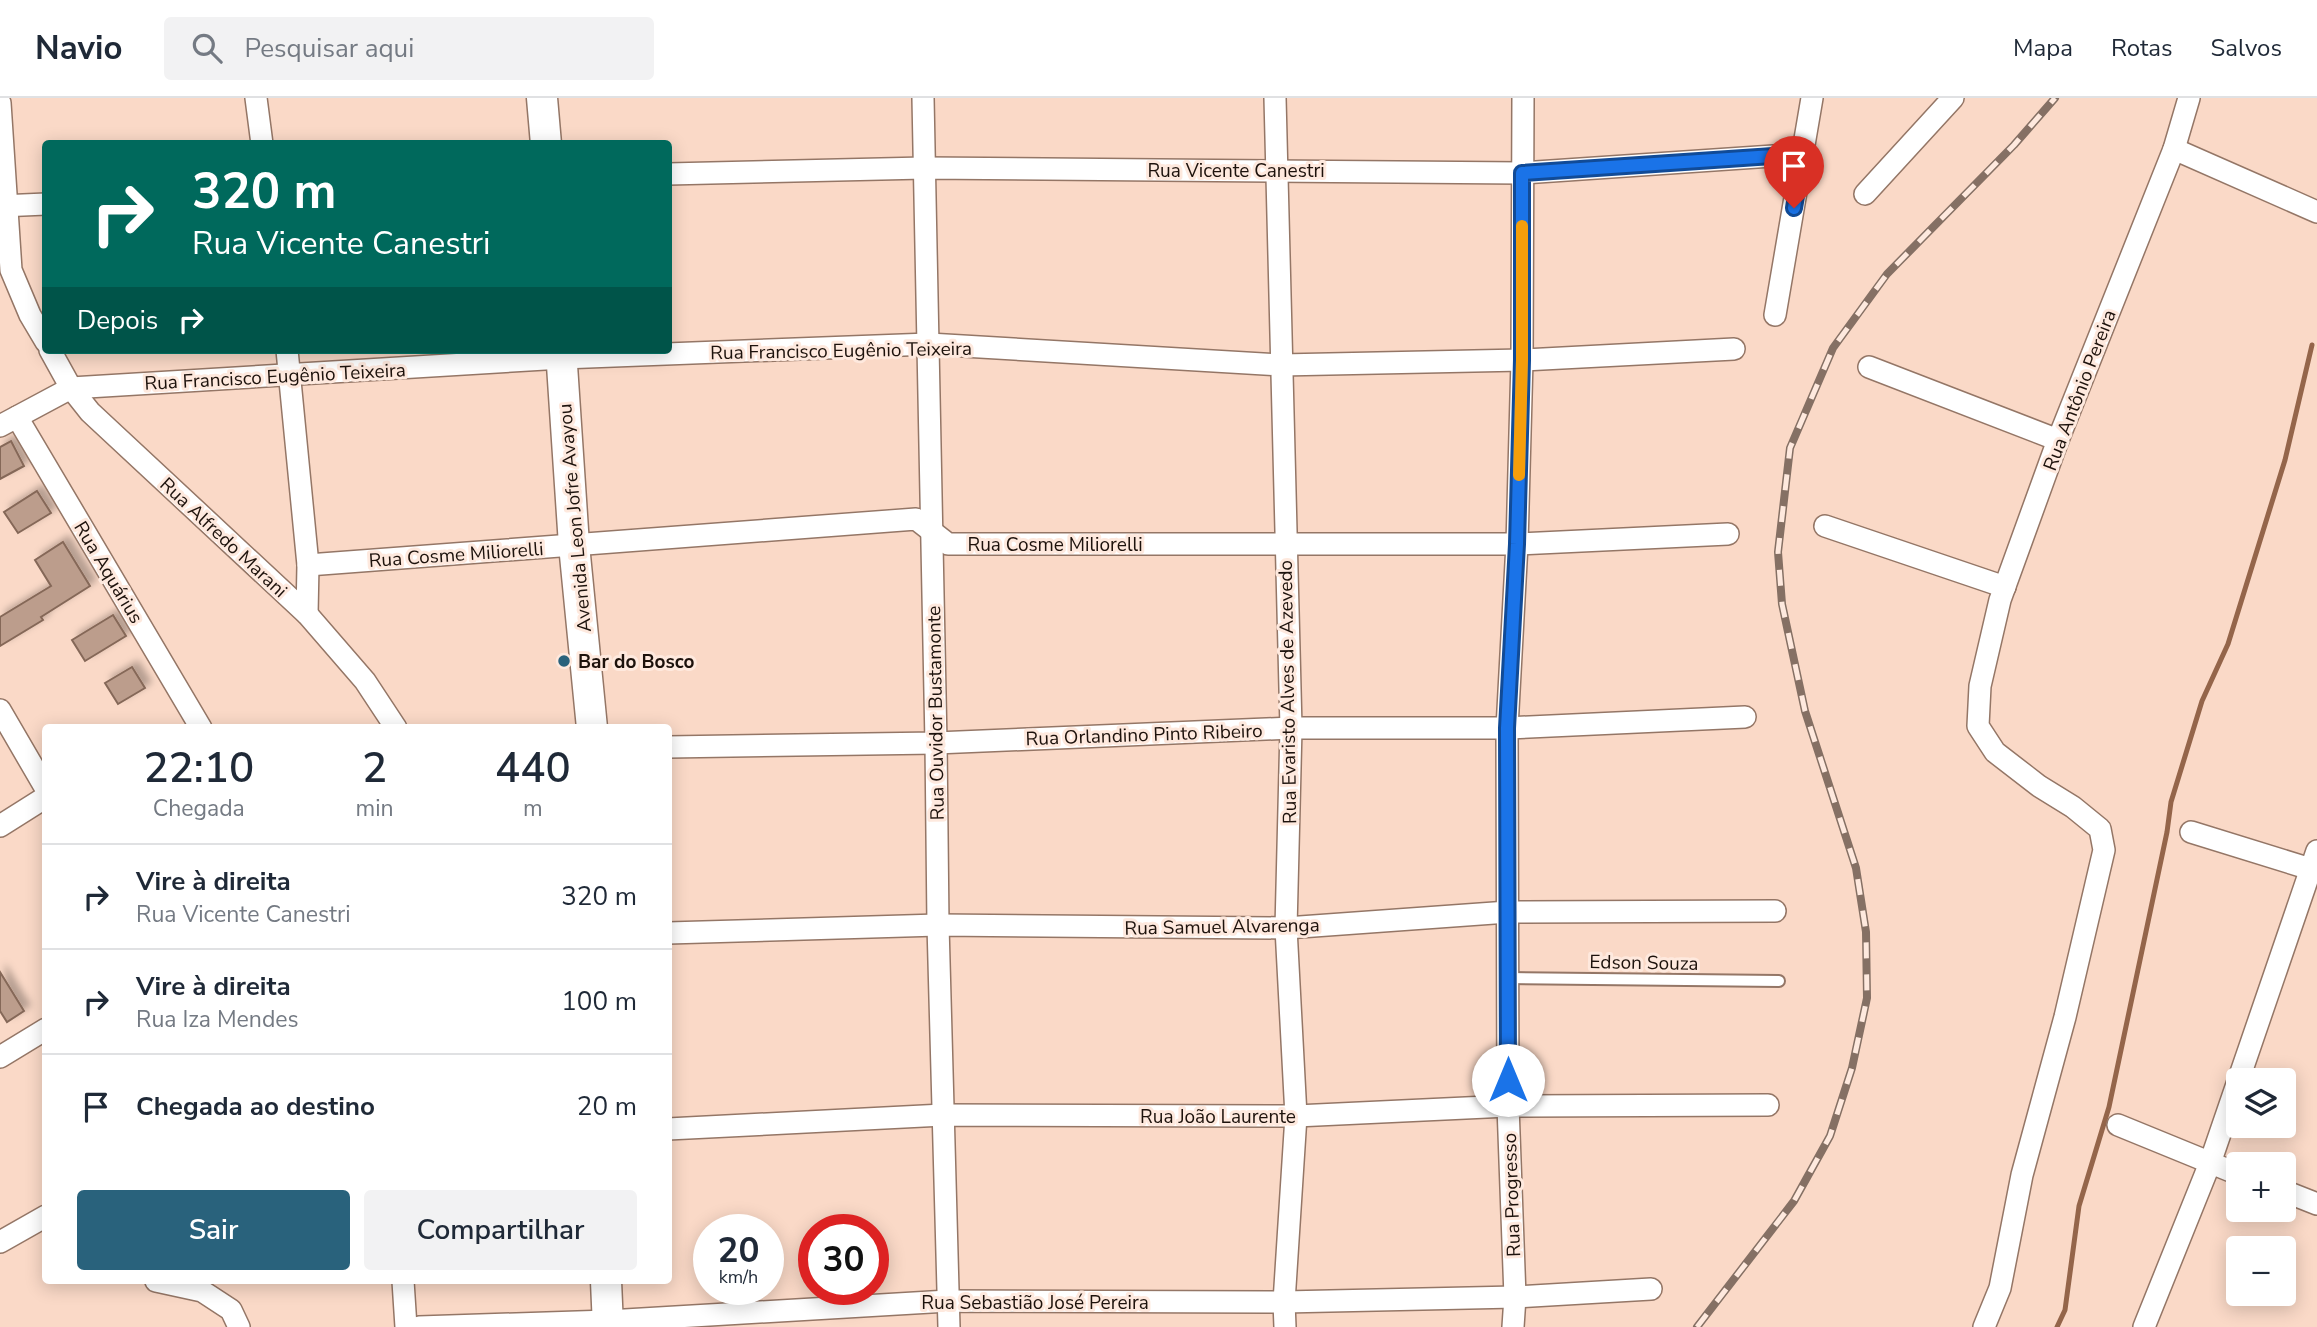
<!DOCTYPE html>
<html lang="pt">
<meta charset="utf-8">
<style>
:root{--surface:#fff;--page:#f2f2f3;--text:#1f2937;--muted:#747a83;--line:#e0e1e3;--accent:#29627c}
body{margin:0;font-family:"Nunito Sans",sans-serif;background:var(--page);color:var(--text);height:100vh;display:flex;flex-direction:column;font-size:26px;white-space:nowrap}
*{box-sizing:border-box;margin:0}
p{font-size:23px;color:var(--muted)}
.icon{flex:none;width:38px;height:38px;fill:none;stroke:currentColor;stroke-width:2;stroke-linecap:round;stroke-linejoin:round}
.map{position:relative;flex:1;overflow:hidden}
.panel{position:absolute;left:42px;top:626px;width:630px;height:560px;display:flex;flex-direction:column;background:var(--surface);border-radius:7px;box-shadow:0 4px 18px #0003}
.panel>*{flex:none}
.banner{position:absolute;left:42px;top:42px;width:630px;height:214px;border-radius:7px;box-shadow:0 4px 18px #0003;background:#00695c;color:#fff;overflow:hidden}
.buttons{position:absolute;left:2226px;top:970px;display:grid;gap:14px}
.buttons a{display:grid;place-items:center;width:70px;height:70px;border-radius:7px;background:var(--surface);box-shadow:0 4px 18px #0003;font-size:35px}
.speed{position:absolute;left:693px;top:1116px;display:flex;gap:14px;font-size:35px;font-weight:700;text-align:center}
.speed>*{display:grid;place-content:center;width:91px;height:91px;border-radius:50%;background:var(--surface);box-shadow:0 4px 18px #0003;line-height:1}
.speed small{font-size:18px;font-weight:400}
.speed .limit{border:10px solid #d22;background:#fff;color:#111}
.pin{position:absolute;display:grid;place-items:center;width:60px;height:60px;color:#fff;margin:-72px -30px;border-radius:50% 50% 50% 0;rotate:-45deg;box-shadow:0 0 7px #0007}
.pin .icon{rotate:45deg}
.me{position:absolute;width:77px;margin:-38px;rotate:0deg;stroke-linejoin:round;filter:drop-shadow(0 0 5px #0008)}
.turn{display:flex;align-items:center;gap:24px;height:147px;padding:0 35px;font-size:32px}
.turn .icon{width:91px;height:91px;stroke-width:2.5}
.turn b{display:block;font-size:49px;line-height:60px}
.then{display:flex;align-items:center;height:66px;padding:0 35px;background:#0003;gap:14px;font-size:26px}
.eta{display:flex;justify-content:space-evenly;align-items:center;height:119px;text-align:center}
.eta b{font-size:42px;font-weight:600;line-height:49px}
.cta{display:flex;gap:14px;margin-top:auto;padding:14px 35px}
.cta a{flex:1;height:80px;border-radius:7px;background:var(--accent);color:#fff;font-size:28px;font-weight:600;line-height:80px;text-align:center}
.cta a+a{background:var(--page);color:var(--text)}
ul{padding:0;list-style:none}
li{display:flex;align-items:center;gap:21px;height:105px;padding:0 35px;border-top:2px solid var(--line)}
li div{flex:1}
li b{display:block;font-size:26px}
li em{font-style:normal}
header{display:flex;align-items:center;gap:42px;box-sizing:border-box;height:98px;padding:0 35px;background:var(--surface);border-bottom:2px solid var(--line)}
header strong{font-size:33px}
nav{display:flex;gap:38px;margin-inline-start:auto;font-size:24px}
.search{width:490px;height:63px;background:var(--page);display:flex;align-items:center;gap:18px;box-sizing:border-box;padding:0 24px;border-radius:7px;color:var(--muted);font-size:26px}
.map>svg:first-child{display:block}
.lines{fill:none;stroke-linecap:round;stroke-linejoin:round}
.stream{stroke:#94654a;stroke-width:5}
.building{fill:#bc9d8c;stroke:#856858;stroke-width:2;filter:url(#shadow)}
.lane-casing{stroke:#947666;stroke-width:14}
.street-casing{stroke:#947666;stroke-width:24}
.secondary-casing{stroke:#947666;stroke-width:33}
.lane{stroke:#fff;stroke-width:10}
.street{stroke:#fff;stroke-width:21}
.secondary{stroke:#fff;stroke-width:30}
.rail-casing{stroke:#857064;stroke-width:8}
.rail{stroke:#fee9de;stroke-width:5;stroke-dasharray:16;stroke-linecap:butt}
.route-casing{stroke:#114b97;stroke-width:18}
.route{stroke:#1a73e8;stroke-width:12}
.slow{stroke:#f59e0b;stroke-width:12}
.poi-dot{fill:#29627c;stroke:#fee9de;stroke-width:2.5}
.labels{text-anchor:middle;stroke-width:6;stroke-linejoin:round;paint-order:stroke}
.street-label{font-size:19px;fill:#1d120c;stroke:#fee9de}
.poi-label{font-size:19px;font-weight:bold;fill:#1d120c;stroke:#fee9de;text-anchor:start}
</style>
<header>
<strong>Navio</strong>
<div class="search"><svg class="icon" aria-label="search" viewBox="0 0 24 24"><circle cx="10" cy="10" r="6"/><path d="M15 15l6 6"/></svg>Pesquisar aqui</div>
<nav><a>Mapa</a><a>Rotas</a><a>Salvos</a></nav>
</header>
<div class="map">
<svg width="2317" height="1229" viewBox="0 0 2317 1229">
<defs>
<filter id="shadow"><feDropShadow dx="6" dy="-6" stdDeviation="3.5" flood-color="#0004"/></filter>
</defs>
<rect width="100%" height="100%" fill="#fad9c7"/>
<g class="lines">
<!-- stream -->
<path class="stream" d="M2057 1229 2065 1212 2079 1108 2109 1009 2167 734 2171 704 2202 603 2228 546 2285 362 2312 247"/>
</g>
<!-- building -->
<g class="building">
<path d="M11 343 24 368 0 381V349Z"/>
<path d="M37 393 51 415 18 435 4 414Z"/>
<path d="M63 444 90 488 41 519 43 522 0 548V519L51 488 35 462Z"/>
<path d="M113 517 126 538 85 563 72 542Z"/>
<path d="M132 569 145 590 118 606 105 585Z"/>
<path d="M0 874 24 913 7 924 0 913Z"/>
</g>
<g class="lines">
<defs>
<path id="lane" d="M1508 880 1779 883"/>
<g id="street">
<path d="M256 0 262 46"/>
<path d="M923 0 936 645 938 827 949 1229"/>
<path d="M1275 0 1291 630 1286 830 1296 1018 1284 1204 1285 1229"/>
<path d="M0 5 11 172 30 217 46 244"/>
<path d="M2174 51 2317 114"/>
<path d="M668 76 924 70 1522 75 1803 56"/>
<path d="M1865 96 1953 0"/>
<path d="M0 108 46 106"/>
<path d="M1775 217 1812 0"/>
<path d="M50 252 71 290 90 314 307 516 365 583 396 630"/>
<path d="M287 252 308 467 307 516"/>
<path d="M1869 269 2058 342"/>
<path d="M17 319 201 630"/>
<path d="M0 328 71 290 562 260 929 246 1281 267 1522 262 1734 251"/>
<path d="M1825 428 2005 489"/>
<path d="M308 467 916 421 948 446H1517L1728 436"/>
<path d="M0 612 46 691"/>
<path d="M668 649 936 645 1291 630H1507L1745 619"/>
<path d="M0 728 46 699"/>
<path d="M2191 734 2317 773"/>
<path d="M668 835 938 827 1286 830 1508 814 1775 813"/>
<path d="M0 959 46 931"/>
<path d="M2118 1027 2238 1076"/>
<path d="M668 1031 943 1017 1296 1018 1508 1008 1768 1007"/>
<path d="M2284 1093 2317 1106"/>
<path d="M0 1144 46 1118"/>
<path d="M156 1183 202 1193 231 1212 239 1229"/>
<path d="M403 1183 406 1229"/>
<path d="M419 1229 608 1223 948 1203 1284 1204 1515 1199 1651 1191"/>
<path d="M1513 1229 1515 1199 1508 1008 1507 630 1517 446 1522 262 1523 0"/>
<path d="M1984 1229 2000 1190 2022 1077 2065 919 2104 752 2100 731 2073 709 2039 688 1995 654 1978 628 1980 588 2000 502 2058 342 2174 51 2189 0"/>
<path d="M2144 1229 2210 1065 2317 753"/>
</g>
<g id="secondary">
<path d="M542 0 546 46"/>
<path d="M561 252 574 447 592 630"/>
<path d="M606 1183 608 1229"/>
</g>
</defs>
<!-- lane casing -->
<use href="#lane" class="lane-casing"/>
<!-- street casing -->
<use href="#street" class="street-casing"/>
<!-- secondary casing -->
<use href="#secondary" class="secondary-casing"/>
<!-- lane -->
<use href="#lane" class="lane"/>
<!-- street -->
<use href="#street" class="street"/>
<!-- secondary -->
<use href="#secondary" class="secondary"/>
<defs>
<path id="rail" d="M1697 1229 1794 1103 1830 1038 1852 970 1867 900 1866 834 1856 770 1805 613 1782 506 1778 454 1790 350 1833 250 1887 176 2014 47 2055 0"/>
</defs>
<!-- rail casing -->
<use href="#rail" class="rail-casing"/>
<!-- rail -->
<use href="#rail" class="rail"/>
</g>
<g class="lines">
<defs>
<path id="route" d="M1508 982 1507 630 1517 446 1522 262V75L1803 56 1794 110"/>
</defs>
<!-- route casing -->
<use href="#route" class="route-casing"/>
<!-- route -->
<use href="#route" class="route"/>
<!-- slow -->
<path class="slow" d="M1519 377 1522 262V128"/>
</g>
<!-- markers -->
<circle class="poi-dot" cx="564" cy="563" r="7"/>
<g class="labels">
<!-- street labels -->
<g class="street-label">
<text x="1236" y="79">Rua Vicente Canestri</text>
<text transform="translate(841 252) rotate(-1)" y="7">Rua Francisco Eugênio Teixeira</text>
<text transform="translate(275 278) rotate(-3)" y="7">Rua Francisco Eugênio Teixeira</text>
<text transform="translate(2079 292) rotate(-69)" y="7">Rua Antônio Pereira</text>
<text transform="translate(574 420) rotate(-95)" y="7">Avenida Leon Jofre Avayou</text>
<text transform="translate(224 439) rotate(43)" y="7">Rua Alfredo Marani</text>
<text x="1055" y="453">Rua Cosme Miliorelli</text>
<text transform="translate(456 456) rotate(-4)" y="7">Rua Cosme Miliorelli</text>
<text transform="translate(109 474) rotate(59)" y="7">Rua Aquárius</text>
<text transform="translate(1287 594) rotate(-91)" y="7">Rua Evaristo Alves de Azevedo</text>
<text transform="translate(935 615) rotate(-91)" y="7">Rua Ouvidor Bustamonte</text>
<text transform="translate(1144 636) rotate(-2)" y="7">Rua Orlandino Pinto Ribeiro</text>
<text transform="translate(1222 828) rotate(-1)" y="7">Rua Samuel Alvarenga</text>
<text transform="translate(1644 864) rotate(1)" y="7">Edson Souza</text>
<text x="1218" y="1025">Rua João Laurente</text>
<text transform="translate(1511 1097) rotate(-92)" y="7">Rua Progresso</text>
<text x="1035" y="1211">Rua Sebastião José Pereira</text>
</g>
<!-- poi labels -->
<g class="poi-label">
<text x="578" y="570">Bar do Bosco</text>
</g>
</g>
</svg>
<div class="buttons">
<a><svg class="icon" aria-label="layers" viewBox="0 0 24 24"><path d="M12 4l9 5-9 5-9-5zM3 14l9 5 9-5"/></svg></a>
<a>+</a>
<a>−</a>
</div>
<div class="speed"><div>20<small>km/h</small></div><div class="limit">30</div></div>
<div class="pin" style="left:1794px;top:110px;background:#d93025"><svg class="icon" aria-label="arrive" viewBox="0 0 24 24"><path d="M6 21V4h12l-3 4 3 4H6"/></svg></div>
<svg class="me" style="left:1508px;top:982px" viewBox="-20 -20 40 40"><circle r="19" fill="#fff"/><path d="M0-13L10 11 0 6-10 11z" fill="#1a73e8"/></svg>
<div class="banner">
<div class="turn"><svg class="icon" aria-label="right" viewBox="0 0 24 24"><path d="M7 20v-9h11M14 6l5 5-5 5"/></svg><div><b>320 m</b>Rua Vicente Canestri</div></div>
<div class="then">Depois<svg class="icon" aria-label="right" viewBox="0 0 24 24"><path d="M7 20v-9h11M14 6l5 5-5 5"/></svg></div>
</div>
<section class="panel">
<div class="eta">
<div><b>22:10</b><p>Chegada</p></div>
<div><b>2</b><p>min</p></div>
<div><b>440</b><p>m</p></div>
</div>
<ul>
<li><svg class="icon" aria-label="right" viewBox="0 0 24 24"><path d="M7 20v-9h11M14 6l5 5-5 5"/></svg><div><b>Vire à direita</b><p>Rua Vicente Canestri</p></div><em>320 m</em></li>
<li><svg class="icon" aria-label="right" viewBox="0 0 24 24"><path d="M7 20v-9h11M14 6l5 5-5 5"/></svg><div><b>Vire à direita</b><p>Rua Iza Mendes</p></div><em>100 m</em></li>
<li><svg class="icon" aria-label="arrive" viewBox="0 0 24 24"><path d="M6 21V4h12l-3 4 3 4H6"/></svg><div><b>Chegada ao destino</b></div><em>20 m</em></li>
</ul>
<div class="cta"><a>Sair</a><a>Compartilhar</a></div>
</section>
</div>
